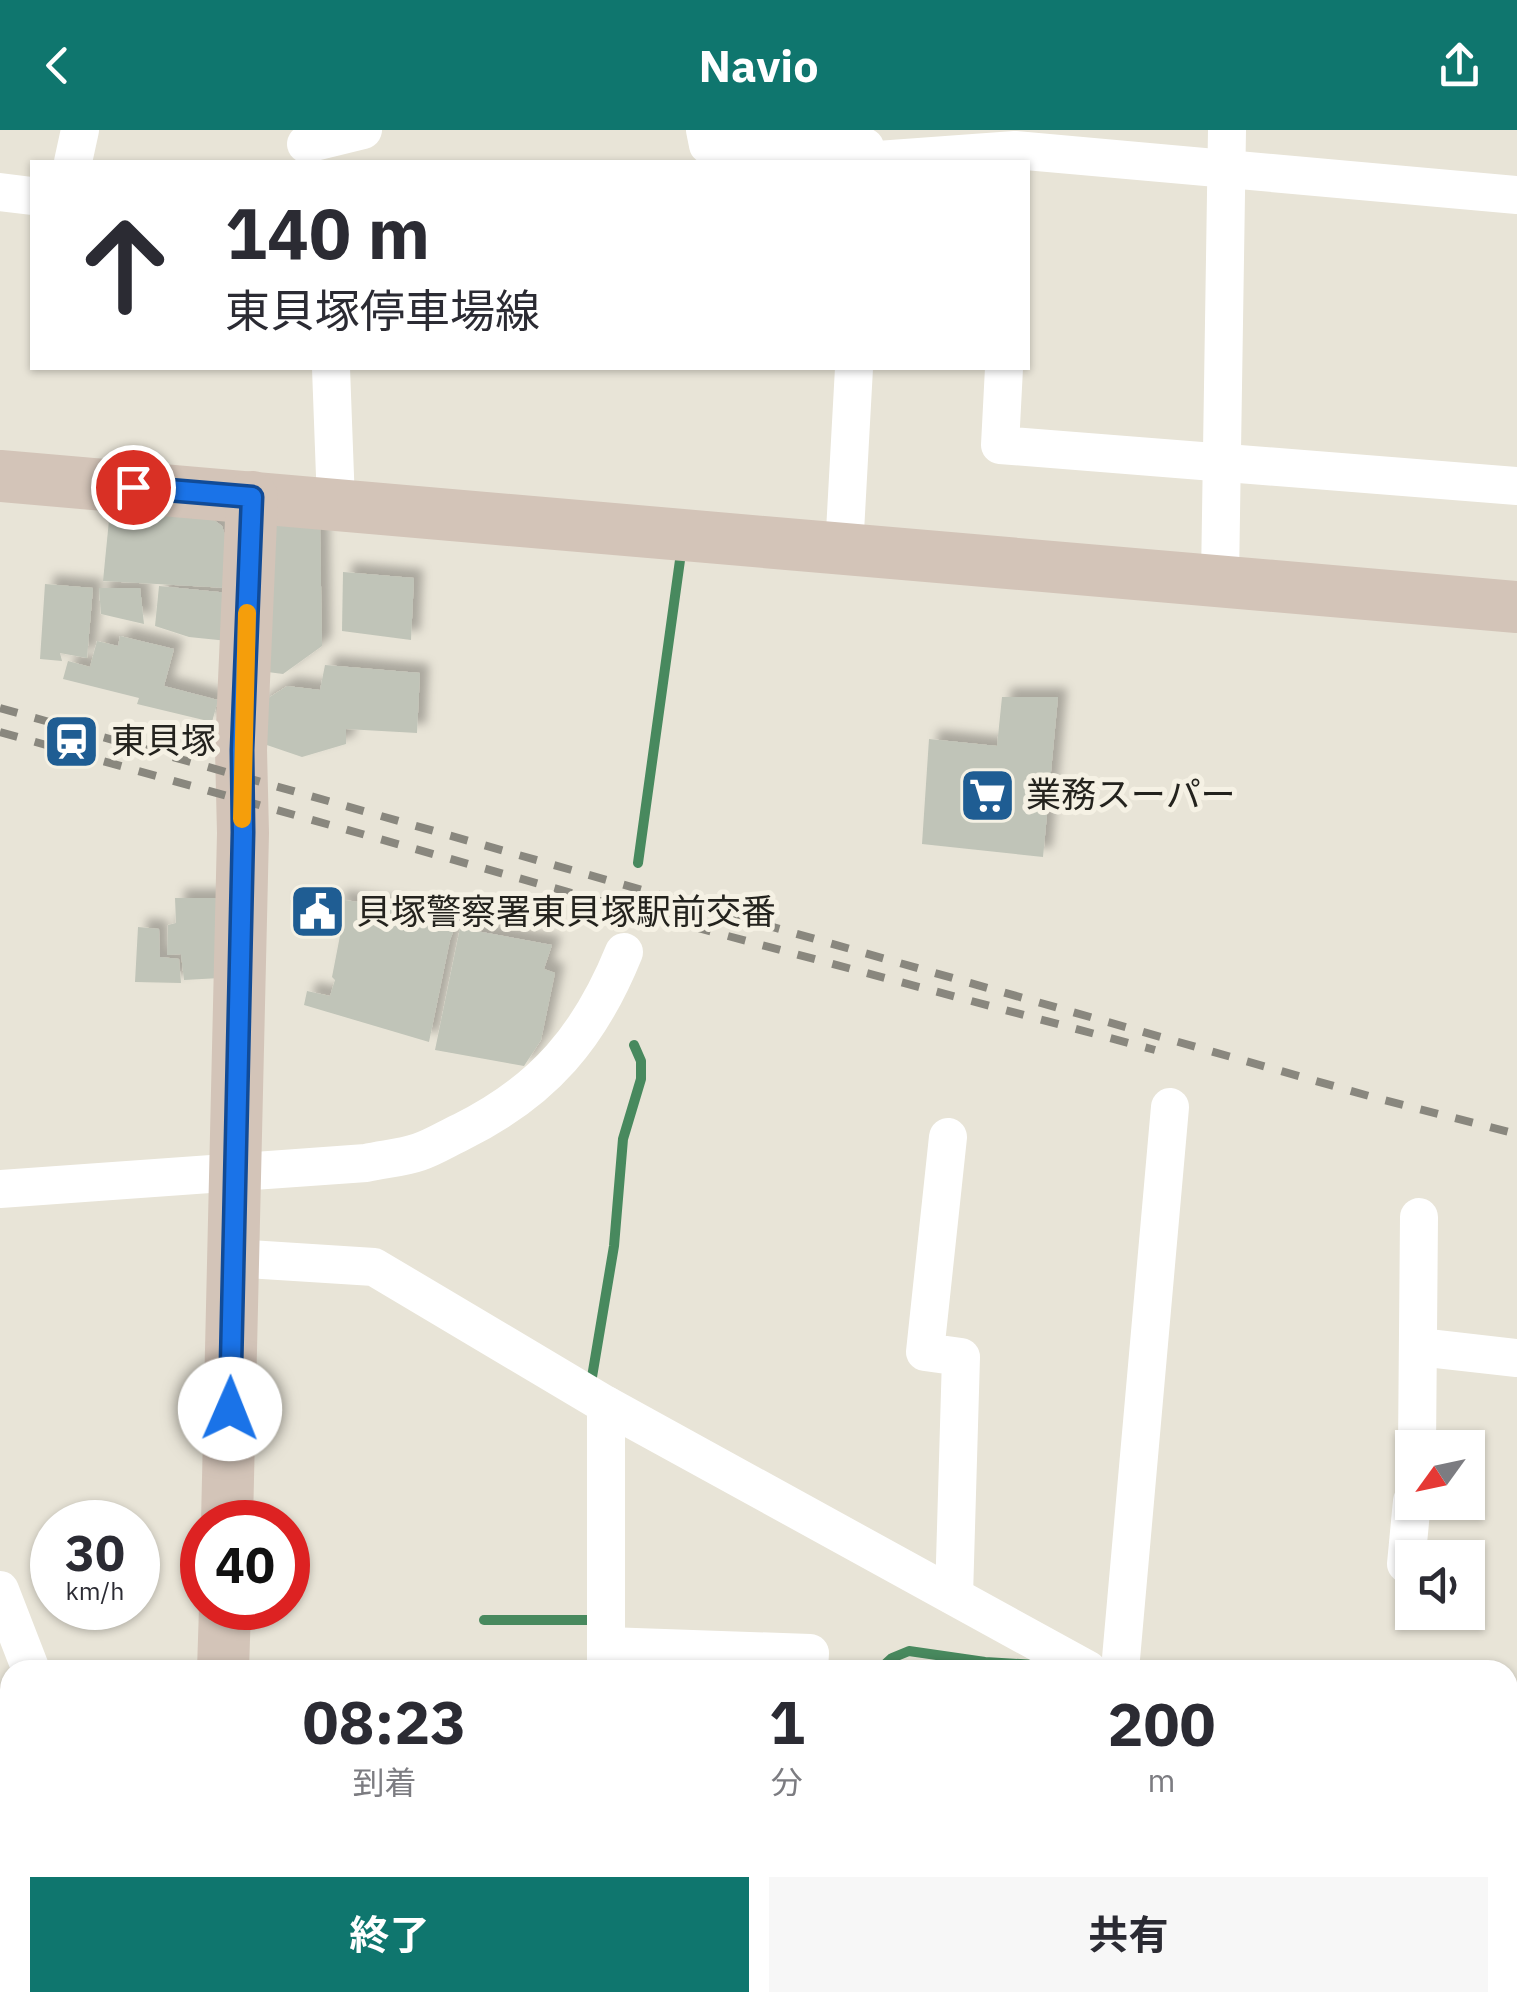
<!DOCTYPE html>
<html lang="ja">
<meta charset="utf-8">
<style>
:root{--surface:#fff;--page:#f7f7f7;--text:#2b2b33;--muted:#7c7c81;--accent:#0f766e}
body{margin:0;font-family:"IBM Plex Sans","Noto Sans JP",sans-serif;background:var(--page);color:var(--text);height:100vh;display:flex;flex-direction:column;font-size:38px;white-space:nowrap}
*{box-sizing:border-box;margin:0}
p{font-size:32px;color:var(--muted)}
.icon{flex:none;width:55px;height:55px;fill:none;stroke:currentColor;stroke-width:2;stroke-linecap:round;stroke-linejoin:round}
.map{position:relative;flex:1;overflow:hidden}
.sheet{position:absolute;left:0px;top:1530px;width:1518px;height:352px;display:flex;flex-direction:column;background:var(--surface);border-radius:30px 30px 0 0;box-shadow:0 2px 8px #0004}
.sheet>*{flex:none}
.hud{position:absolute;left:30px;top:30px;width:1000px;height:210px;border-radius:0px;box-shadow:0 2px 8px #0004;background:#fff;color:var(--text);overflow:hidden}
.needle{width:65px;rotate:237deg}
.controls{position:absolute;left:1395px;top:1300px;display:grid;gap:20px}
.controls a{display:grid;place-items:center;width:90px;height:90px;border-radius:0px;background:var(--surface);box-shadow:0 2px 8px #0004;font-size:50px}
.speed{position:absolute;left:30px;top:1370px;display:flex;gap:20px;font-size:50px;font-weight:700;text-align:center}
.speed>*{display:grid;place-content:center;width:130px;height:130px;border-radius:50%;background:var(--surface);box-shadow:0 2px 8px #0004;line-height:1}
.speed small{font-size:25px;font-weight:400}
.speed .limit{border:15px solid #d22;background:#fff;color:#111}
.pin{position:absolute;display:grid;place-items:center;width:85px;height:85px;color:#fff;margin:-42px;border:5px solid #fff;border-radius:50%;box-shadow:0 2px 10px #0007}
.me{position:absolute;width:110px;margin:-55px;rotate:1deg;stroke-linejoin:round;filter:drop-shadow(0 0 8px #0008)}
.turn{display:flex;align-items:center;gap:35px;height:210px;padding:0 30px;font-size:45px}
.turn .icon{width:130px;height:130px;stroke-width:2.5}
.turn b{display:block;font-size:70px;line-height:85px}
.eta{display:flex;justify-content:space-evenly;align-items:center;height:170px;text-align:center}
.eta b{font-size:60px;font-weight:700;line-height:70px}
.action{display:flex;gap:20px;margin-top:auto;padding:20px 30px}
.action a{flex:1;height:115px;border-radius:0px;background:var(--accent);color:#fff;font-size:40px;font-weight:700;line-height:115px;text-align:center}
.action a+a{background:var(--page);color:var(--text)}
header{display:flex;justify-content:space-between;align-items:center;height:130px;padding:0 30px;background:var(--accent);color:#fff;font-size:45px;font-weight:700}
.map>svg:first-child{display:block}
.green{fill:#f4bfb8}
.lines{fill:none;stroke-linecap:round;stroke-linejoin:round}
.stream{stroke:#48895e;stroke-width:10}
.building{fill:#c0c4b8;filter:url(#shadow)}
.path{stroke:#a3a096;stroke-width:6;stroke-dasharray:5 5;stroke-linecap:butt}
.street{stroke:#fff;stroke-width:38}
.secondary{stroke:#d3c4b8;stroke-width:52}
.rail{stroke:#89877e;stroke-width:8;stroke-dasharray:18 18;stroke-linecap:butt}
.route-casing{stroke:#114b97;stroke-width:25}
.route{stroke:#1a73e8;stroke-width:18}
.slow{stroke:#f59e0b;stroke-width:18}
.labels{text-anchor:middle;stroke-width:10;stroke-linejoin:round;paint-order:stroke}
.poi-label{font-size:35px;fill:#24231e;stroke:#f5f1e4;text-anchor:start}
</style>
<header><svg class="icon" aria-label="back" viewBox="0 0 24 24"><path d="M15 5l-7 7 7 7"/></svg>Navio<svg class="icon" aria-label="share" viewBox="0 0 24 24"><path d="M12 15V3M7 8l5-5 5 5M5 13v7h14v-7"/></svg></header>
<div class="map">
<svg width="1517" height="1882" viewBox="0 0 1517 1882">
<defs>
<filter id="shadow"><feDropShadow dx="9" dy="-9" stdDeviation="5" flood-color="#0004"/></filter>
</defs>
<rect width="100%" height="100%" fill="#e8e4d7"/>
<!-- green -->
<path class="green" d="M10 1716V1872L111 1873 115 1882H0V1720Z"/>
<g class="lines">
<!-- stream -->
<g class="stream">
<path d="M638 733 681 423"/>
<path d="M592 1247 614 1116 623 1009 641 949V931L634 915"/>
<path d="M484 1490H592"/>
<path d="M879 1540 892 1528 909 1521 985 1532 1054 1536"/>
<path d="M754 1872 755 1882"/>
</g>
</g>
<!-- building -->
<g class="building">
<path d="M110 380 207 385 222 396 230 421 228 458 103 451Z"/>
<path d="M265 394H320L322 516 283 544 260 541Z"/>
<path d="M343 442 414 448 411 510 342 501Z"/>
<path d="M45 454 93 458 87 528 60 523 62 531 40 529Z"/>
<path d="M159 456 229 463 228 511 189 507 155 496Z"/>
<path d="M99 458H140L144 494 101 484Z"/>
<path d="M120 506 174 519 164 556 218 570 212 592 137 574 139 568 63 549 68 531 90 537 97 511 118 516Z"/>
<path d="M325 535 420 543 417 603 346 599V614L302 627 258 612 259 574 287 556 320 560Z"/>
<path d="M1002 567H1058L1043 727 922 714 929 609 997 616Z"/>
<path d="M175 768H219L220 848 184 850 181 824 167 825 168 795 176 793Z"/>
<path d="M337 769 459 786 450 810 429 912 304 875 307 861 330 866 335 850 332 847 344 785 336 781Z"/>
<path d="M290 770 331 774 332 797 292 795Z"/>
<path d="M138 797 159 799 160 827 179 829 181 853 135 852Z"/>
<path d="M460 798 552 815 544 839 555 843 541 910 524 936 435 920Z"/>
<path d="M1098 1872H1151L1149 1882Z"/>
</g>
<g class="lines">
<!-- path -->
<path class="path" d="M560 1882 562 1872"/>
<!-- street -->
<g class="street">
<path d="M705 0 708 15 865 17"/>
<path d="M306 14 363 0"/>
<path d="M864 31 1015 20 1517 65"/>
<path d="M73 32 80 0"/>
<path d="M0 62 32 66"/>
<path d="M331 238 336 373"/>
<path d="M1004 238 1000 315 1517 356"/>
<path d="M844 420 854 238"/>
<path d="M1220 449 1227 0"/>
<path d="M948 1007 925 1222 961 1227 954 1466"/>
<path d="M0 1059 366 1033C383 1029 402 1028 419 1022 434 1017 448 1008 461 1002 544 961 590 906 624 822"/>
<path d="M233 1128 374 1137 606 1275 1088 1540"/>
<path d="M1419 1217 1517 1228"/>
<path d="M1417 1318 1419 1087"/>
<path d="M1406 1434 1412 1371"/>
<path d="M0 1460 31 1540"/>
<path d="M607 1516 810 1523 809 1540"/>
<path d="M606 1540V1275"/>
<path d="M1120 1540 1170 977"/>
<path d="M1508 1742 1517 1746"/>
<path d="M161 1872 165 1882"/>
<path d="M1257 1872 1260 1882"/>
<path d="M1086 1882 1087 1872"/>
</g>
<!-- secondary -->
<g class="secondary">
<path d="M0 346 1517 477"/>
<path d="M227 1392 243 703 241 620 252 367"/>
<path d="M223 1540 225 1478"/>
<path d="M212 1882 214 1872"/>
</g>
<!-- rail -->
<g class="rail">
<path d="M0 578 1376 968 1517 1004"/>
<path d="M0 602 653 786 1155 920"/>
</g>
</g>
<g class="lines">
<defs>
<path id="route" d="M133 357 252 367 242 620 243 702 230 1279"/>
</defs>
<!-- route casing -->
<use href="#route" class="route-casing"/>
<!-- route -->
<use href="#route" class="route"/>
<!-- slow -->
<path class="slow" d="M242 689 247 483"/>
</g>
<!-- icons -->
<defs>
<symbol id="station-square" viewBox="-11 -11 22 22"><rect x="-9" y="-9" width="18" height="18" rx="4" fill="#1f5d93" stroke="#f5f1e4"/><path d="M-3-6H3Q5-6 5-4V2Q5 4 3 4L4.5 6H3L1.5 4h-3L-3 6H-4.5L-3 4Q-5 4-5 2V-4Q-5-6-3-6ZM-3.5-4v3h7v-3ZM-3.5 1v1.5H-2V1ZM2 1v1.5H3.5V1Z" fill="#fff"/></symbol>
<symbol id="supermarket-square" viewBox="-11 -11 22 22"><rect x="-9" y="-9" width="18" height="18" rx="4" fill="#1f5d93" stroke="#f5f1e4"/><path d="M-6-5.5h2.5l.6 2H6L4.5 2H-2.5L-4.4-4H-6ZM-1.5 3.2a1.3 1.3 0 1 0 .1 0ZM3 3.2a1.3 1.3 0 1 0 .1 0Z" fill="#fff"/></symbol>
<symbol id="civic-square" viewBox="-11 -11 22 22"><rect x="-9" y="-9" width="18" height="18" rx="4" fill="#1f5d93" stroke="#f5f1e4"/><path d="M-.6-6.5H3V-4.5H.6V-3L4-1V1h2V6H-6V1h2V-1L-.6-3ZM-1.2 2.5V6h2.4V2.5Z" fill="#fff"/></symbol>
</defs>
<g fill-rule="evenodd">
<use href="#station-square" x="40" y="580" width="63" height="63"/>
<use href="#supermarket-square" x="956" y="634" width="63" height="63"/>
<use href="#civic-square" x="286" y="750" width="63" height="63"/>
</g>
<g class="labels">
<!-- poi labels -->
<g class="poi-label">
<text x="111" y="623">東貝塚</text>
<text x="1026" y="677">業務スーパー</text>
<text x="356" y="794">貝塚警察署東貝塚駅前交番</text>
</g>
</g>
</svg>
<div class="controls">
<a><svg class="needle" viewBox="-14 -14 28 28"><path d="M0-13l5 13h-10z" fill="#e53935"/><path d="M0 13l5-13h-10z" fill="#7c7c81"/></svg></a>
<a><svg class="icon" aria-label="sound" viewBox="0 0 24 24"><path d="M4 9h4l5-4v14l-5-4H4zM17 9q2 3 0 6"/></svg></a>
</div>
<div class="speed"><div>30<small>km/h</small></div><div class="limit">40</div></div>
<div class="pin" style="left:133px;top:357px;background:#d93025"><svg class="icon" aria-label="arrive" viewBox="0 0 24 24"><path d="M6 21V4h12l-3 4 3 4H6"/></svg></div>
<svg class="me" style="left:230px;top:1279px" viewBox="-20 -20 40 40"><circle r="19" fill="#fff"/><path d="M0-13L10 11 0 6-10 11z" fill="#1a73e8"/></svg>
<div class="hud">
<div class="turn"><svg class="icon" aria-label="ahead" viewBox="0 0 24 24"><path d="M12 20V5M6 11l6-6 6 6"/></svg><div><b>140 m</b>東貝塚停車場線</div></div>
</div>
<section class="sheet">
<div class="eta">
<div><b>08:23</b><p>到着</p></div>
<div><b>1</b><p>分</p></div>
<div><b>200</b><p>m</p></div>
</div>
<div class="action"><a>終了</a><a>共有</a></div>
</section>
</div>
